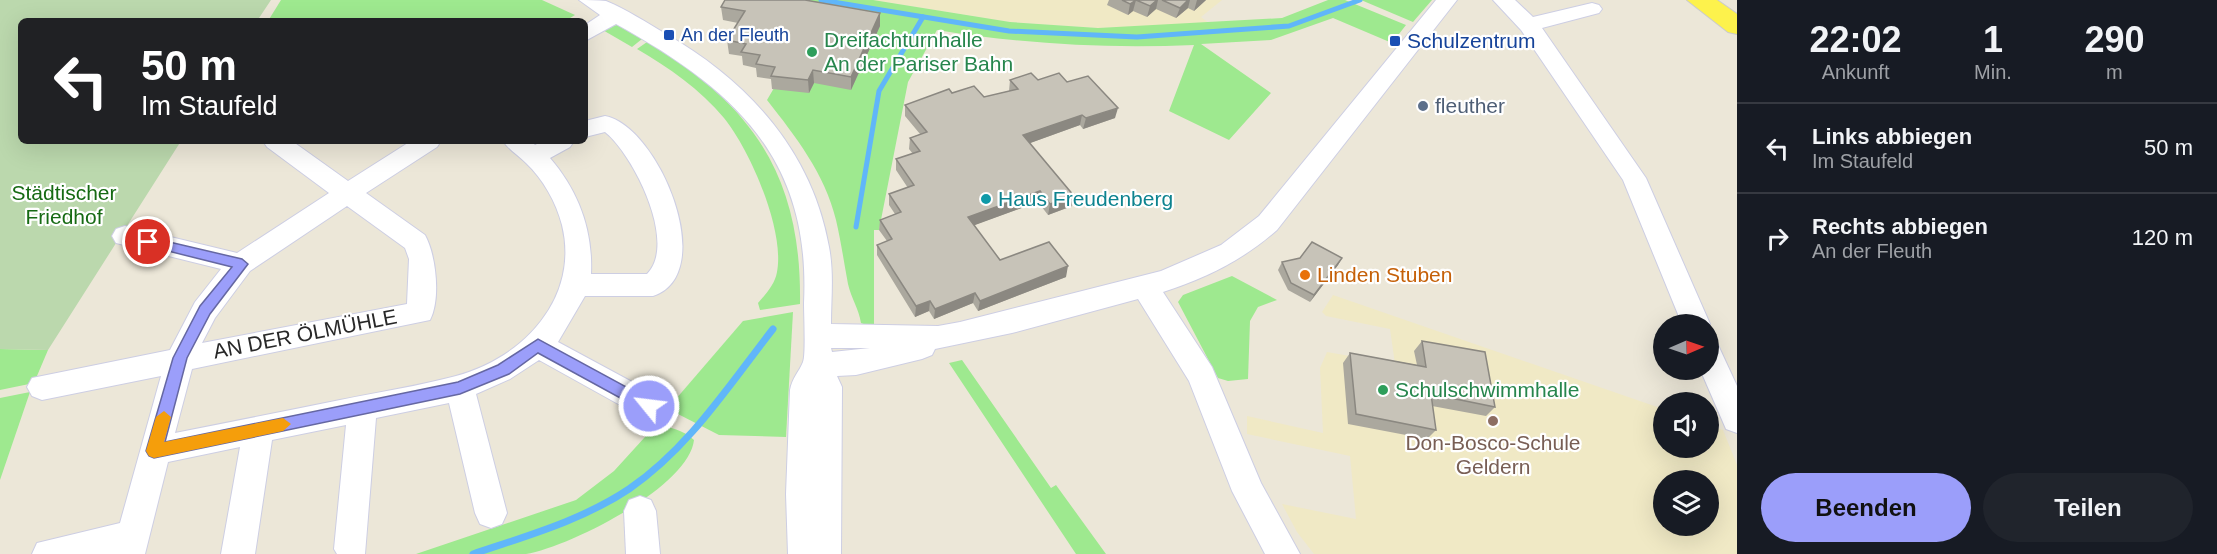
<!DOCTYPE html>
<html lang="de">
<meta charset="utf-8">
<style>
:root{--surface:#171b24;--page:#20242c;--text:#f1f3f6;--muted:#9ea1a6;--line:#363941;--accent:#9b9efa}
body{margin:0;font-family:Arial,sans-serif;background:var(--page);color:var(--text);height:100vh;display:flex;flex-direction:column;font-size:22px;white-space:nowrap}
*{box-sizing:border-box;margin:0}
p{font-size:20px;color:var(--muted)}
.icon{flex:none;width:33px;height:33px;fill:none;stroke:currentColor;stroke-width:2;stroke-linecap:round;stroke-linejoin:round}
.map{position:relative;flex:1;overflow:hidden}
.panel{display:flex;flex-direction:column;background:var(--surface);width:480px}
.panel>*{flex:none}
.guide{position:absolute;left:18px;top:18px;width:570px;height:126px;border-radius:9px;box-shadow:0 6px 24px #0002;background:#202124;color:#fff;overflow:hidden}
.needle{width:39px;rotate:88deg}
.controls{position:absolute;left:1653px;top:314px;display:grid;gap:12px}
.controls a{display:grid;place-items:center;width:66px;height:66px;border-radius:50%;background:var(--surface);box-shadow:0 6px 24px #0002;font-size:30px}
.pin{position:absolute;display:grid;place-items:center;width:51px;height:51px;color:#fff;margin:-26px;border:3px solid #fff;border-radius:50%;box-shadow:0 2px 6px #0007}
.me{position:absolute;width:66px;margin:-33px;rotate:299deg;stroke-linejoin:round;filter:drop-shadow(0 0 4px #0008)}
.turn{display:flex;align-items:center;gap:21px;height:126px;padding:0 24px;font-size:27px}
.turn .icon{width:78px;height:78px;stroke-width:2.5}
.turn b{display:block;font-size:42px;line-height:51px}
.eta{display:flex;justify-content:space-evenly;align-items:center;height:102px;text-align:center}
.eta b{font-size:36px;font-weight:700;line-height:42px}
.action{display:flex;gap:12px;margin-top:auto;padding:12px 24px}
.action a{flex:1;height:69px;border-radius:36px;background:var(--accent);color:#111;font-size:24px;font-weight:700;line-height:69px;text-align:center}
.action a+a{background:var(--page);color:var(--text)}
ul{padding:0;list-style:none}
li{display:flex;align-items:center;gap:18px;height:90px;padding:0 24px;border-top:2px solid var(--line)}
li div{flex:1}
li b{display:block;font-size:22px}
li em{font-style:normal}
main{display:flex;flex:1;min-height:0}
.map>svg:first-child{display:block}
.education{fill:#f0e9c5;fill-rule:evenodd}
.green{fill:#9ee98f}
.cemetery{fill:#bbd8ad}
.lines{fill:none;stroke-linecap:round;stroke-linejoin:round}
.stream-far1{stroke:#60b6f9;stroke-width:5}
.stream{stroke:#60b6f9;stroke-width:7}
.minor-casing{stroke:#cdcee3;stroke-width:2}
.major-casing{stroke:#cbcbcb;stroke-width:2}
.minor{fill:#fff;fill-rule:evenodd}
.major{fill:#fdf24c;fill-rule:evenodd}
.wall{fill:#aba89e}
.shaded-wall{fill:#8b8881}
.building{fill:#c7c3b8;stroke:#8b8881;stroke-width:1.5}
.route{fill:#9b9efa;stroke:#6567a2;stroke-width:1.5}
.slow{fill:#f59e0b}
.transit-dot{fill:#1a4fb4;stroke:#fff;stroke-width:2}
.leisure-dot{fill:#2e9e5b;stroke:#fff;stroke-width:2}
.service-dot{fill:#5c6f8a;stroke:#fff;stroke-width:2}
.culture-dot{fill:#0f9aa8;stroke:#fff;stroke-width:2}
.food-dot{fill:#e8710a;stroke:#fff;stroke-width:2}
.education-dot{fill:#8d6e63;stroke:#fff;stroke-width:2}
.labels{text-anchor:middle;stroke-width:4.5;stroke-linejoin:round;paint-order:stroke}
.far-transit-label{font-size:18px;fill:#164399;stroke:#fff;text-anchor:start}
.leisure-label{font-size:21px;fill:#27864d;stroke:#fff;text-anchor:start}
.transit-label{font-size:21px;fill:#164399;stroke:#fff;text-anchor:start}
.service-label{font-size:21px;fill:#4e5e75;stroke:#fff;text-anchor:start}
.park-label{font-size:21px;fill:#166a13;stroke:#fff}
.culture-label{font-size:21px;fill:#0d838f;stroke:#fff;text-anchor:start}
.food-label{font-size:21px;fill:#c56008;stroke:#fff;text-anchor:start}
.street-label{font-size:21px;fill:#282828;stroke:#fff}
.education-label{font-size:21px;fill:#785e54;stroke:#fff}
</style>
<main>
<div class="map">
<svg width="1737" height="554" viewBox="0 0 1737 554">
<rect width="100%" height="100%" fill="#ece7d8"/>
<!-- education -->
<g class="education">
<path d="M873 0H1222L1201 17 1210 24 1098 28 1010 22Z"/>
<path d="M1333 295 1663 409 1664 447H1708L1709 425 1723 430 1737 465V554H1314L1297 532 1282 504 1356 519 1350 456 1247 434V416L1323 433 1320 368 1327 352 1395 364 1390 329 1326 316 1322 312ZM1664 480H1708V525H1664Z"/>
</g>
<!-- green -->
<g class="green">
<path d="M281 0H542L575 15 565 21H268Z"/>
<path d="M731 0H873L1010 22 1098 28 1282 18 1328 0H1345L1406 25 1392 43 1333 18 1271 40 1201 44 1271 93 1229 140 1169 111 1194 45C1107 49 1023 44 937 30L908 82 879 230H874V328L861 323C859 309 851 298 848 284 844 263 841 241 836 220 825 174 796 137 767 100L781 76Z"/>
<path d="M1361 0H1432L1413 22Z"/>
<path d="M617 25 642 39 632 47 601 29Z"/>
<path d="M647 42C754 105 802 178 800 304L760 310 758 303C766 294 775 284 777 272 785 230 750 150 724 118 701 90 668 67 637 49Z"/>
<path d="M1232 276 1277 300 1258 307 1250 321 1248 379 1228 381 1218 378 1178 302 1183 295Z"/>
<path d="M793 312 786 437 719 435 674 412 669 407 743 321Z"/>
<path d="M0 349 48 350 34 383 0 390Z"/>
<path d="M962 360 1051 488 1056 485 1106 554H1076L949 363Z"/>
<path d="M30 392 0 480V398Z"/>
<path d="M655 426C669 426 683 430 694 440 689 487 569 547 526 554 516 554 504 554 494 554 468 554 442 554 416 554L576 500 614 471Z"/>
</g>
<!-- cemetery -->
<path class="cemetery" d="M0 0H271L257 21H21V141H181L48 350 0 349Z"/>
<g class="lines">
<!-- stream-far1 -->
<g class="stream-far1">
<path d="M821 0 1009 31 1137 37 1289 26 1360 0"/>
<path d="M856 227 879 91 923 17"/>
</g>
<!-- stream -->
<path class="stream" d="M473 554C526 536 583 520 629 489 689 448 729 385 773 329"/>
<defs>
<g id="minor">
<path d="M579 0C587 0 598 0 606 1 626 9 647 23 666 34 748 81 812 151 829 247 834 273 831 299 831 324L938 326 960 322 1161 271 1221 245 1259 216 1436 0H1457L1277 230C1243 260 1206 278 1163 292L1212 367 1261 483 1300 554H1265L1232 491 1189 381 1138 299 1012 333 935 349 932 355 922 359 856 375 837 376 842 387 841 554H788L786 494 790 390C792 378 799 372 803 362 806 355 804 313 804 303 811 157 733 89 616 24L585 41V25L600 15ZM831 348H870L832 352Z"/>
<path d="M1493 0H1515L1533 17 1592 3 1599 5 1602 9 1599 13 1542 28 1646 178 1710 324 1708 327V324H1682L1623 180 1521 30Z"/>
<path d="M605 116C659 126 720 274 653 296H585L558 342 660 397 664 406 660 415 649 419 638 415 539 360 510 379 476 394 507 513 502 524 491 528 480 524 475 513 449 403 376 418 365 554H337L334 549 346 425 272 440 255 554H221L240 447 168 462 145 554H32L37 543 120 523 161 376 42 400 32 396 27 387 32 378 170 350 195 302 221 269 116 243 112 236 116 229 125 226 237 253 329 193 267 147 263 141H292L348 181 411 141H441L437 147 366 193 425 235C436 255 441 299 430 320L192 369 175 433C231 422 285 411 340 400 379 392 419 386 456 376 524 358 580 297 562 225 556 202 543 179 526 163 518 155 509 150 503 141H531L535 145 543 141H574L570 147 550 158C579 192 593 230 591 274H647C678 243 633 154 605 132L585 137V121ZM347 206 405 248 409 259 407 304 202 343 215 318 250 271Z"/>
<path d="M1708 341 1718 345 1737 386V433L1726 429 1700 369H1708Z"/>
<path d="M640 496 651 500 656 511 660 554H626L624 511 629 500Z"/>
</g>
<path id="major" d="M1687 0H1717L1737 14V34L1728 32Z"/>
</defs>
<!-- minor casing -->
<use href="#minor" class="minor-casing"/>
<!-- major casing -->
<use href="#major" class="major-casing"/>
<!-- minor -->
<use href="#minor" class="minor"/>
<!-- major -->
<use href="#major" class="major"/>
</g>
<!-- wall -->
<g class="wall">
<path d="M1109 0H1206L1194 11 1188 8 1176 18 1156 9 1147 17 1133 11 1128 15 1107 5Z"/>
<path d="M721 7 880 13V26L851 90 814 83 809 93 772 89 771 79 757 77 756 68 743 65 742 56 729 54 727 40 738 23 723 20Z"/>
<path d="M1010 80H1038L1067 82 1115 118 1083 129 1080 125 1030 143 1072 206 1048 215 1038 202 974 225 1000 260 1066 277 978 311 973 303 934 319 929 311 915 317 877 255V245L887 241 879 230 880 220 895 214 889 205V194L908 188 896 170V159L913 154 909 149 910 138 920 134 905 116V105L952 93 984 97 1009 91Z"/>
<path d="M1342 258 1338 265 1310 302 1288 290 1278 270 1282 262Z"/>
<path d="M1422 341 1495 407 1486 416 1432 406 1436 430 1427 439 1348 424 1343 363 1350 353 1417 365 1414 351Z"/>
</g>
<!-- shaded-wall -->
<g class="shaded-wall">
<path d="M1136 0 1133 11 1128 15 1130 4Z"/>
<path d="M1157 0H1158L1156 9 1147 17 1150 6Z"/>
<path d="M1188 0H1190L1188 8 1176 18 1180 8Z"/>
<path d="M1197 0H1206L1194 11Z"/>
<path d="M880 13V26L851 90V77Z"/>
<path d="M813 70 814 83 809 93 808 80Z"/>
<path d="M1118 108 1115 118 1083 129 1086 118Z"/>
<path d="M1082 115 1080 125 1022 146 1023 135Z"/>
<path d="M1040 191 1038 202 967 228 968 217Z"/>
<path d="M1074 196 1072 206 1048 215 1050 204Z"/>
<path d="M1342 258 1338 265 1310 302 1314 295Z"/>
<path d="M1068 266 1066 277 978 311 980 301Z"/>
<path d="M975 293 973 303 934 319 935 309Z"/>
<path d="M930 301 929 311 915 317 916 306Z"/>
</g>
<!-- building -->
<g class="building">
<path d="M725 0H805L880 13 851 77 813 70 808 80 771 76 775 67 756 64 760 55 741 52 746 44 727 40 745 11 721 7Z"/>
<path d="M1122 0H1157L1150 6 1136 0 1130 4Z"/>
<path d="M1162 0H1188L1180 8Z"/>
<path d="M1031 73 1038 80 1059 73 1067 82 1088 76 1118 108 1086 118 1082 115 1023 135 1074 196 1050 204 1040 191 968 217 1000 260 1049 242 1068 266 980 301 975 293 935 309 930 301 916 306 877 245 892 239 880 220 901 212 889 194 914 185 896 159 920 151 910 138 927 132 905 105 949 89 952 93 974 86 984 97 1018 89 1010 80Z"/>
<path d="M1312 242 1342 258 1314 295 1291 283 1282 262 1300 258Z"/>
<path d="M1422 341 1485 352 1495 407 1431 394 1436 430 1356 414 1350 353 1426 367Z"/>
</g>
<!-- route -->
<path class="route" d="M148 237 242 259 248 264 210 314 187 358 165 442 458 382 498 365 538 339 654 402 657 406 654 411H644L538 353 509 374 460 394 154 458 149 456 146 451 173 358 200 306 232 267 144 245V238Z"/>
<!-- slow -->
<path class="slow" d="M164 411 171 417 164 442 283 418 291 424 283 431 154 458 149 456 146 451 156 417Z"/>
<!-- markers -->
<g class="transit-dot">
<rect x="663" y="29" width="12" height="12" rx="3"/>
<rect x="1389" y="35" width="12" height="12" rx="3"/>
</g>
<g class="leisure-dot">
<circle cx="812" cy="52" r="6"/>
<circle cx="1383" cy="390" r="6"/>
</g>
<circle class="service-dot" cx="1423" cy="106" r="6"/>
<circle class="culture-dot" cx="986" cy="199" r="6"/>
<circle class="food-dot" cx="1305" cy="275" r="6"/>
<circle class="education-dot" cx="1493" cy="421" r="6"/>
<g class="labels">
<!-- far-transit labels -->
<g class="far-transit-label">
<text x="681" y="41">An der Fleuth</text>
</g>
<!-- leisure labels -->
<g class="leisure-label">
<text x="824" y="47">Dreifachturnhalle<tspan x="824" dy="24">An der Pariser Bahn</tspan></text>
<text x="1395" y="397">Schulschwimmhalle</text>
</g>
<!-- transit labels -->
<g class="transit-label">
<text x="1407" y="48">Schulzentrum</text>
</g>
<!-- service labels -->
<g class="service-label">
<text x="1435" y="113">fleuther</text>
</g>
<!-- park labels -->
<g class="park-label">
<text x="64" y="200">Städtischer<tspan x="64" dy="24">Friedhof</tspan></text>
</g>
<!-- culture labels -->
<g class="culture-label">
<text x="998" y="206">Haus Freudenberg</text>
</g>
<!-- food labels -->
<g class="food-label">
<text x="1317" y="282">Linden Stuben</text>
</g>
<!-- street labels -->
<g class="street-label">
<text transform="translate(305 334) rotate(-11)" y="7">AN DER ÖLMÜHLE</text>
</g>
<!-- education labels -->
<g class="education-label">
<text x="1493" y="450">Don-Bosco-Schule<tspan x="1493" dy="24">Geldern</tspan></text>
</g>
</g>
</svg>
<div class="controls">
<a><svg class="needle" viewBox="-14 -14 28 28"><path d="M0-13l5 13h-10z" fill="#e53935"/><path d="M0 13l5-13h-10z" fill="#9ea1a6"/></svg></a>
<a><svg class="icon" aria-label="sound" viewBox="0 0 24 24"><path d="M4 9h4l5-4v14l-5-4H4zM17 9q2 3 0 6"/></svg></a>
<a><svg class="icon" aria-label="layers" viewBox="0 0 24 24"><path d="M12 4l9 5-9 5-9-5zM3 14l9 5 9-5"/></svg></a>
</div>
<div class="pin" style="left:148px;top:242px;background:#d93025"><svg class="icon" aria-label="arrive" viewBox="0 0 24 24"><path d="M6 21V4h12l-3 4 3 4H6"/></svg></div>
<svg class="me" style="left:649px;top:406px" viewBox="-20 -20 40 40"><circle r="17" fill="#9b9efa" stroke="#fff" stroke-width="3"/><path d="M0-11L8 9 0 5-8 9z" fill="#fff"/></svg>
<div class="guide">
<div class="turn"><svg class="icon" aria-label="left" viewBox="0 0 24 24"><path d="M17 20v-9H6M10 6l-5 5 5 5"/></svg><div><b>50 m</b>Im Staufeld</div></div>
</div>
</div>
<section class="panel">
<div class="eta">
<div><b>22:02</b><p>Ankunft</p></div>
<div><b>1</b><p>Min.</p></div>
<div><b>290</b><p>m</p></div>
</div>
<ul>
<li><svg class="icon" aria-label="left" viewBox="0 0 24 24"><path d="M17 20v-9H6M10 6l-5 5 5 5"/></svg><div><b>Links abbiegen</b><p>Im Staufeld</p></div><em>50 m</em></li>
<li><svg class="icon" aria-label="right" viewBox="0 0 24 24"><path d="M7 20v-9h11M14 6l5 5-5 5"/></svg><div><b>Rechts abbiegen</b><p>An der Fleuth</p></div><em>120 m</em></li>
</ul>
<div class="action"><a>Beenden</a><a>Teilen</a></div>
</section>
</main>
